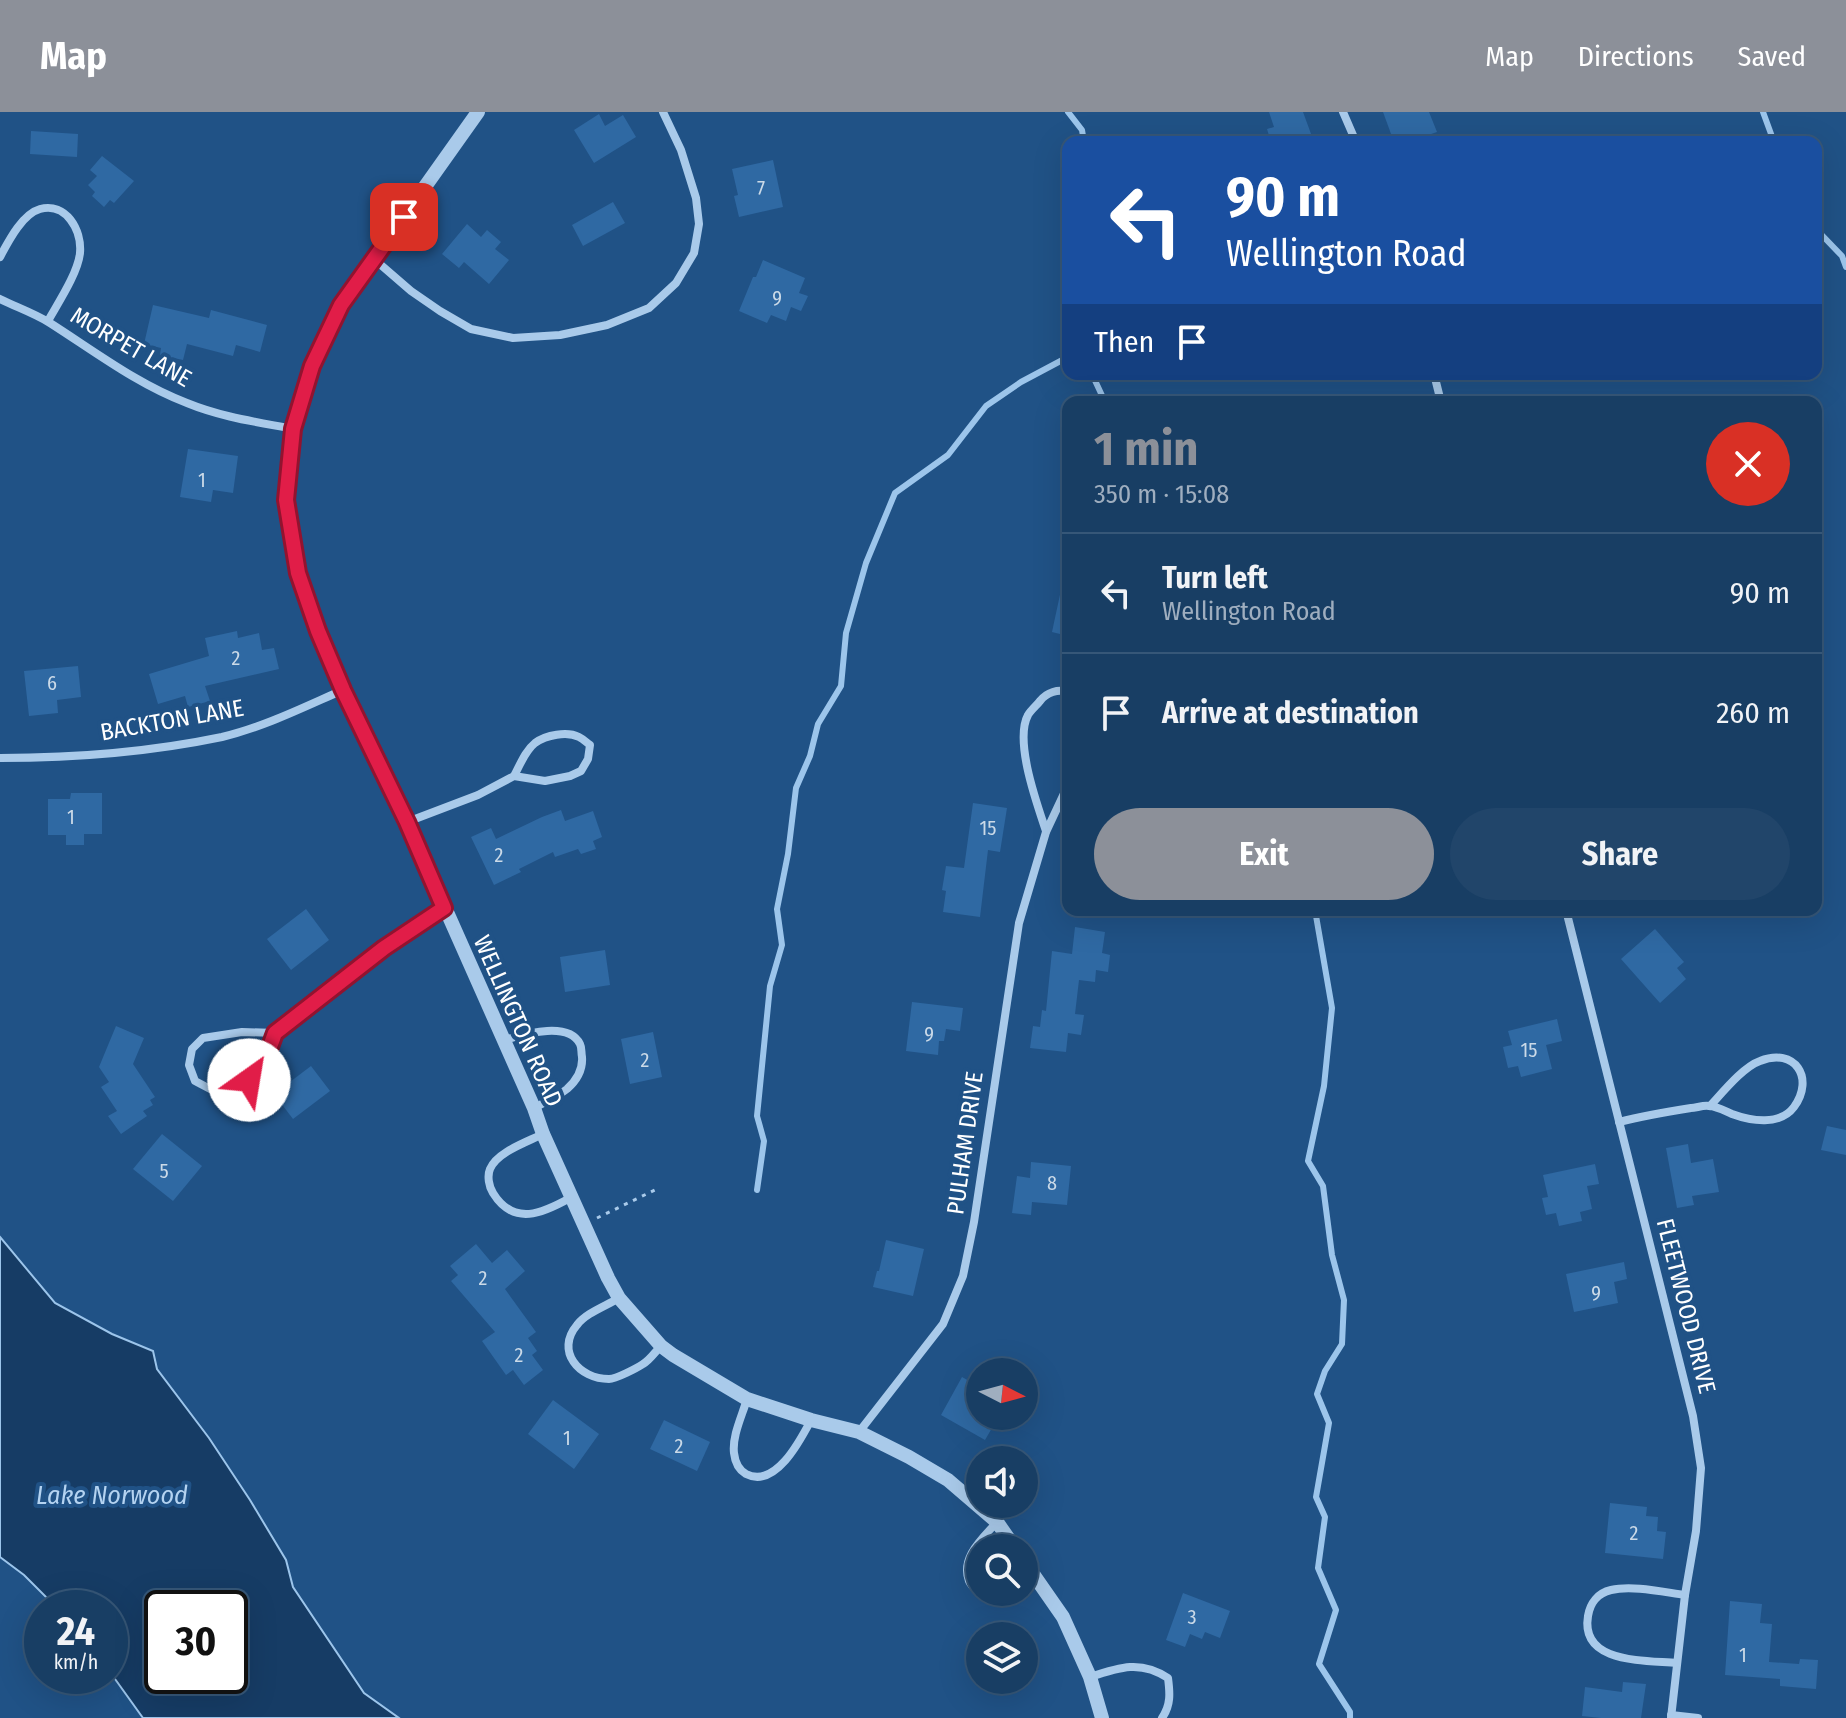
<!DOCTYPE html>
<meta charset="utf-8">
<style>
:root{--surface:#183e64;--page:#21456a;--text:#f1f3f6;--muted:#9faebf;--line:#365778;--accent:#8c9099}
body{margin:0;font-family:"Fira Sans Condensed",sans-serif;background:var(--page);color:var(--text);height:100vh;display:flex;flex-direction:column;font-size:30px;white-space:nowrap}
*{box-sizing:border-box;margin:0}
p{font-size:26px;color:var(--muted)}
.icon{flex:none;width:44px;height:44px;fill:none;stroke:currentColor;stroke-width:2;stroke-linecap:round;stroke-linejoin:round}
.map{position:relative;flex:1;overflow:hidden}
.sheet{position:absolute;left:1062px;top:284px;width:760px;height:520px;display:flex;flex-direction:column;background:var(--surface);border-radius:16px;box-shadow:0 8px 32px #0002,0 0 0 2px var(--line)}
.sheet>*{flex:none}
.guide{position:absolute;left:1062px;top:24px;width:760px;height:244px;border-radius:16px;box-shadow:0 8px 32px #0002,0 0 0 2px var(--line);background:#1a4fa0;color:#fff;overflow:hidden}
.needle{width:52px;rotate:96deg}
.tools{position:absolute;left:966px;top:1246px;display:grid;gap:16px}
.tools a{display:grid;place-items:center;width:72px;height:72px;border-radius:50%;background:var(--surface);box-shadow:0 8px 32px #0002,0 0 0 2px var(--line);font-size:40px}
.speed{position:absolute;left:24px;top:1478px;display:flex;gap:16px;font-size:40px;font-weight:700;text-align:center}
.speed>*{display:grid;place-content:center;width:104px;height:104px;border-radius:50%;background:var(--surface);box-shadow:0 8px 32px #0002,0 0 0 2px var(--line);line-height:1}
.speed small{font-size:20px;font-weight:400}
.speed .limit{border:4px solid #111;border-radius:12px;background:#fff;color:#111}
.pin{position:absolute;display:grid;place-items:center;width:68px;height:68px;color:#fff;margin:-34px;border-radius:16px;box-shadow:0 4px 12px #0006}
.me{position:absolute;width:88px;margin:-44px;rotate:32deg;stroke-linejoin:round;filter:drop-shadow(0 0 6px #0008)}
.turn{display:flex;align-items:center;gap:28px;height:168px;padding:0 32px;font-size:36px}
.turn .icon{width:104px;height:104px;stroke-width:2.5}
.turn b{display:block;font-size:56px;line-height:68px}
.then{display:flex;align-items:center;height:76px;padding:0 32px;background:#0003;gap:16px;font-size:30px}
.round{display:grid;place-items:center;flex:none;width:84px;height:84px;border-radius:42px;background:var(--page)}
.overview{display:flex;align-items:center;justify-content:space-between;height:136px;padding:0 32px}
h1{font-size:48px;font-weight:700;line-height:60px;color:var(--accent)}
.button{display:flex;gap:16px;margin-top:auto;padding:16px 32px}
.button a{flex:1;height:92px;border-radius:48px;background:var(--accent);color:#fff;font-size:32px;font-weight:700;line-height:92px;text-align:center}
.button a+a{background:var(--page);color:var(--text)}
ul{padding:0;list-style:none}
li{display:flex;align-items:center;gap:24px;height:120px;padding:0 32px;border-top:2px solid var(--line)}
li div{flex:1}
li b{display:block;font-size:30px}
li em{font-style:normal}
header{display:flex;align-items:center;gap:48px;box-sizing:border-box;height:112px;padding:0 40px;background:var(--accent);color:#fff}
header strong{font-size:38px}
nav{display:flex;gap:44px;margin-inline-start:auto;font-size:28px}
.map>svg:first-child{display:block}
.water{fill:#163c65;stroke:#9cc5eb;stroke-width:2;fill-rule:evenodd}
.lines{fill:none;stroke-linecap:round;stroke-linejoin:round}
.stream{stroke:#9cc5eb;stroke-width:6}
.building{fill:#2f69a3}
.path{stroke:#a9caea;stroke-width:3;stroke-dasharray:4 6;stroke-linecap:butt}
.minor{stroke:#a9caea;stroke-width:8}
.tertiary{stroke:#a9caea;stroke-width:14}
.route-casing{stroke:#92132f;stroke-width:20}
.route{stroke:#e11d48;stroke-width:14}
.labels{text-anchor:middle;stroke-width:8;stroke-linejoin:round;paint-order:stroke}
.number-label{font-size:20px;fill:#cbdae8}
.street-label{font-size:24px;fill:#fff;stroke:#205286}
.water-label{font-size:26px;font-style:italic;fill:#b4d3f1;stroke:#205286}
</style>
<header>
<strong>Map</strong>
<nav><a>Map</a><a>Directions</a><a>Saved</a></nav>
</header>
<div class="map">
<svg width="1846" height="1606" viewBox="0 0 1846 1606">
<rect width="100%" height="100%" fill="#205286"/>
<!-- water -->
<path class="water" d="M0 1125 55 1191 112 1222 153 1239 157 1257 209 1326 250 1388 286 1448 293 1475 364 1581 399 1606H143L110 1560V1496H57L24 1463 0 1445ZM230 1496V1564H162V1496Z"/>
<g class="lines">
<!-- stream -->
<g class="stream">
<path d="M1068 0 1082 18 1084 30"/>
<path d="M1763 0 1774 30"/>
<path d="M1816 117 1842 144 1846 155"/>
<path d="M1092 262 1105 290"/>
<path d="M1315 798 1332 896 1324 974 1308 1049 1323 1074 1332 1143 1344 1188 1342 1232 1325 1259 1317 1282 1329 1311 1316 1385 1325 1405 1318 1456 1336 1498 1319 1552 1350 1600V1606"/>
<path d="M757 1078 764 1029 757 1004 770 874 782 833 777 797 788 742 796 676 810 644 818 612 841 574 846 521 866 451 895 381 948 343 986 294 1021 270 1068 245"/>
</g>
</g>
<!-- building -->
<g class="building">
<path d="M1269 0H1303L1314 30H1271L1267 17 1274 15Z"/>
<path d="M1383 0H1429L1437 20 1408 30H1394Z"/>
<path d="M599 2 605 14 623 3 636 25 594 51 574 18Z"/>
<path d="M31 19 78 22 77 45 30 42Z"/>
<path d="M102 44 134 69 114 91 110 88 104 95 92 84 95 80 88 73 97 64 90 58Z"/>
<path d="M773 48 783 95 739 105 734 84 738 83 732 57Z"/>
<path d="M613 90 625 111 583 134 572 113Z"/>
<path d="M467 112 481 125 487 118 501 130 495 137 509 148 489 172 464 150 459 156 442 142Z"/>
<path d="M763 148 805 166 799 181 808 184 801 199 791 195 786 209 771 203 767 211 739 199 753 165H756Z"/>
<path d="M153 193 209 206 211 198 267 213 260 240 236 233 233 244 187 232 183 248 160 243 161 236 144 232Z"/>
<path d="M188 337 238 344 233 381 213 378 211 390 180 385Z"/>
<path d="M1061 478H1068V524L1052 520Z"/>
<path d="M237 519 238 526 259 521 262 538 274 536 279 557 205 574 210 589 188 595 185 584 158 592 149 562 209 544 205 526Z"/>
<path d="M78 554 81 585 57 588 58 601 29 604 24 559Z"/>
<path d="M71 681H102V722H84V733H66V723H48V687H70Z"/>
<path d="M973 691 1007 696 1000 740 988 738 980 805 943 800 946 779 942 778 946 754 964 756Z"/>
<path d="M561 698 565 709 593 699 602 725 593 729 596 737 581 742 578 737 555 745 553 740 519 757 521 760 494 773 471 725 491 716 496 727 542 705Z"/>
<path d="M306 797 329 828 291 858 267 827Z"/>
<path d="M1075 815 1105 820 1102 841 1110 843 1108 860 1096 858 1095 870 1079 868 1075 902 1084 903 1081 923 1068 921 1066 940 1030 936 1033 914 1040 915 1042 898 1046 899 1052 839 1072 842Z"/>
<path d="M1655 817 1684 850 1677 856 1686 867 1660 891 1621 847Z"/>
<path d="M605 838 610 873 565 880 560 845Z"/>
<path d="M912 890 963 896 960 919 946 917 944 929H939L938 943 906 939Z"/>
<path d="M1557 907 1562 929 1546 933 1552 957 1521 965 1518 954 1508 956 1503 935 1512 933 1508 919Z"/>
<path d="M116 914 144 926 133 952 155 985 150 988 153 993 143 999 147 1004 121 1022 108 1004 117 999 101 975 109 970 99 955Z"/>
<path d="M653 920 662 965 630 972 621 927Z"/>
<path d="M311 954 330 979 293 1007 274 982Z"/>
<path d="M1827 1014 1846 1018V1043L1821 1038Z"/>
<path d="M162 1022 202 1054 173 1089 133 1057Z"/>
<path d="M1688 1032 1691 1051 1713 1047 1719 1080 1692 1084 1694 1093 1677 1096 1666 1036Z"/>
<path d="M1031 1050 1071 1054 1067 1093 1032 1090 1031 1103 1012 1101 1017 1064 1030 1066Z"/>
<path d="M1595 1052 1599 1072 1587 1074 1592 1097 1580 1100 1582 1109 1559 1114 1556 1101 1546 1103 1542 1086 1548 1085 1543 1063Z"/>
<path d="M886 1128 924 1137 913 1184 873 1175 877 1159H879Z"/>
<path d="M476 1132 492 1151 507 1138 525 1159 505 1177 536 1220 528 1226 537 1239 532 1243 543 1258 524 1273 513 1258 506 1263 482 1229 495 1220 451 1169 458 1163 450 1154Z"/>
<path d="M1624 1150 1627 1167 1614 1170 1618 1191 1574 1200 1566 1162Z"/>
<path d="M962 1265 980 1275V1304H999L985 1328 941 1303Z"/>
<path d="M553 1288 599 1322 574 1357 528 1322Z"/>
<path d="M664 1308 710 1330 697 1359 650 1337Z"/>
<path d="M1610 1391 1647 1395 1646 1404 1658 1405 1657 1419 1666 1420 1663 1447 1605 1441Z"/>
<path d="M1183 1481 1230 1499 1220 1526 1205 1520 1202 1527 1190 1522 1185 1535 1166 1528Z"/>
<path d="M1730 1489 1762 1492 1760 1511 1772 1512 1769 1550 1799 1552 1800 1547 1818 1548 1816 1577 1780 1574V1567L1725 1563Z"/>
<path d="M1623 1570 1646 1572 1641 1606H1601L1582 1604 1585 1575 1622 1580Z"/>
</g>
<g class="lines">
<!-- path -->
<path class="path" d="M597 1106 659 1076"/>
<!-- minor -->
<g class="minor">
<path d="M1343 0 1356 30"/>
<path d="M0 145C8 130 22 102 40 97 66 90 82 118 80 141 78 161 58 191 48 209"/>
<path d="M374 147 411 179 440 199 471 217 513 226 560 223 607 213 649 196 676 171 694 141 699 112 696 86 681 38 663 0"/>
<path d="M0 187C16 195 34 201 50 211 94 239 137 272 187 291 221 305 257 310 293 317"/>
<path d="M1434 262 1441 290"/>
<path d="M0 646C74 646 150 640 222 625 264 615 304 595 343 578"/>
<path d="M407 710 478 683 514 664 545 669 570 664 581 659 588 647 590 633C586 630 583 627 579 625 567 619 546 623 535 631 525 639 520 653 514 664"/>
<path d="M1046 719C1037 692 1014 629 1028 603 1031 598 1037 593 1040 589 1047 580 1058 577 1068 580"/>
<path d="M1566 798 1693 1304 1701 1356 1696 1419 1685 1483 1671 1606"/>
<path d="M275 921 264 951 249 968 234 978 214 979 195 969 189 953 192 937 203 926 242 920 275 921 384 836 444 796"/>
<path d="M504 928C522 923 568 908 580 932 582 936 581 940 582 945 583 958 576 969 567 977 557 985 545 990 534 996"/>
<path d="M1619 1010C1643 1004 1666 1000 1691 996 1696 996 1703 993 1709 994 1716 994 1725 999 1732 1002 1751 1009 1780 1014 1794 995 1815 966 1795 935 1760 949 1743 955 1723 980 1710 994"/>
<path d="M543 1022C527 1030 497 1040 490 1057 487 1064 489 1075 493 1081 514 1115 543 1101 570 1086"/>
<path d="M619 1186C606 1194 586 1201 577 1213 555 1239 579 1267 609 1267 616 1267 637 1256 643 1252 650 1248 655 1240 661 1234"/>
<path d="M747 1287C742 1304 732 1324 734 1341 735 1350 739 1358 746 1362 775 1377 800 1329 811 1308"/>
<path d="M859 1320 943 1212 963 1164 974 1110 1019 811 1046 720 1068 673"/>
<path d="M997 1410C983 1426 960 1445 969 1469 971 1474 978 1480 982 1484L1001 1483 1010 1480"/>
<path d="M1677 1551C1645 1548 1580 1552 1588 1504 1590 1491 1598 1481 1611 1478 1632 1473 1663 1480 1685 1483"/>
<path d="M1090 1565C1120 1555 1141 1548 1168 1566 1170 1581 1171 1593 1162 1606"/>
<path d="M1671 1603 1698 1606"/>
</g>
<!-- tertiary -->
<g class="tertiary">
<path d="M478 0 341 193 312 254 293 317 286 388 298 461 318 519 343 578 407 710 534 996 543 1022 608 1166 619 1186 661 1234 673 1243 747 1287 811 1308 859 1320 909 1345 948 1368 997 1410 1015 1436"/>
<path d="M1024 1449 1063 1505 1090 1565 1102 1606"/>
</g>
</g>
<g class="lines">
<defs>
<path id="route" d="M249 968 264 951 275 921 384 836 444 796 407 710 343 578 318 519 298 461 286 388 293 317 312 254 341 193 404 105"/>
</defs>
<!-- route casing -->
<use href="#route" class="route-casing"/>
<!-- route -->
<use href="#route" class="route"/>
</g>
<g class="labels">
<!-- number labels -->
<g class="number-label">
<text x="761" y="83">7</text>
<text x="777" y="193">9</text>
<text x="202" y="375">1</text>
<text x="236" y="553">2</text>
<text x="52" y="578">6</text>
<text x="71" y="712">1</text>
<text x="988" y="723">15</text>
<text x="499" y="750">2</text>
<text x="929" y="929">9</text>
<text x="1529" y="945">15</text>
<text x="645" y="955">2</text>
<text x="164" y="1066">5</text>
<text x="1052" y="1078">8</text>
<text x="483" y="1173">2</text>
<text x="1596" y="1188">9</text>
<text x="519" y="1250">2</text>
<text x="567" y="1333">1</text>
<text x="679" y="1341">2</text>
<text x="1634" y="1428">2</text>
<text x="1192" y="1512">3</text>
<text x="1743" y="1550">1</text>
</g>
<!-- street labels -->
<g class="street-label">
<text transform="translate(131 235) rotate(30)" y="8">MORPET LANE</text>
<text transform="translate(172 608) rotate(-10)" y="8">BACKTON LANE</text>
<text transform="translate(518 909) rotate(66)" y="8">WELLINGTON ROAD</text>
<text transform="translate(965 1031) rotate(-82)" y="8">PULHAM DRIVE</text>
<text transform="translate(1686 1194) rotate(76)" y="8">FLEETWOOD DRIVE</text>
</g>
<!-- water labels -->
<g class="water-label">
<text x="112" y="1392">Lake Norwood</text>
</g>
</g>
</svg>
<div class="tools">
<a><svg class="needle" viewBox="-14 -14 28 28"><path d="M0-13l5 13h-10z" fill="#e53935"/><path d="M0 13l5-13h-10z" fill="#9faebf"/></svg></a>
<a><svg class="icon" aria-label="sound" viewBox="0 0 24 24"><path d="M4 9h4l5-4v14l-5-4H4zM17 9q2 3 0 6"/></svg></a>
<a><svg class="icon" aria-label="search" viewBox="0 0 24 24"><circle cx="10" cy="10" r="6"/><path d="M15 15l6 6"/></svg></a>
<a><svg class="icon" aria-label="layers" viewBox="0 0 24 24"><path d="M12 4l9 5-9 5-9-5zM3 14l9 5 9-5"/></svg></a>
</div>
<div class="speed"><div>24<small>km/h</small></div><div class="limit">30</div></div>
<div class="pin" style="left:404px;top:105px;background:#d93025"><svg class="icon" aria-label="arrive" viewBox="0 0 24 24"><path d="M6 21V4h12l-3 4 3 4H6"/></svg></div>
<svg class="me" style="left:249px;top:968px" viewBox="-20 -20 40 40"><circle r="19" fill="#fff"/><path d="M0-13L10 11 0 6-10 11z" fill="#e11d48"/></svg>
<div class="guide">
<div class="turn"><svg class="icon" aria-label="left" viewBox="0 0 24 24"><path d="M17 20v-9H6M10 6l-5 5 5 5"/></svg><div><b>90 m</b>Wellington Road</div></div>
<div class="then">Then<svg class="icon" aria-label="arrive" viewBox="0 0 24 24"><path d="M6 21V4h12l-3 4 3 4H6"/></svg></div>
</div>
<section class="sheet">
<div class="overview"><div><h1>1 min</h1><p>350 m · 15:08</p></div><a class="round" style="background:#d93025;color:#fff"><svg class="icon" aria-label="close" viewBox="0 0 24 24"><path d="M6 6l12 12M18 6L6 18"/></svg></a></div>
<ul>
<li><svg class="icon" aria-label="left" viewBox="0 0 24 24"><path d="M17 20v-9H6M10 6l-5 5 5 5"/></svg><div><b>Turn left</b><p>Wellington Road</p></div><em>90 m</em></li>
<li><svg class="icon" aria-label="arrive" viewBox="0 0 24 24"><path d="M6 21V4h12l-3 4 3 4H6"/></svg><div><b>Arrive at destination</b></div><em>260 m</em></li>
</ul>
<div class="button"><a>Exit</a><a>Share</a></div>
</section>
</div>
